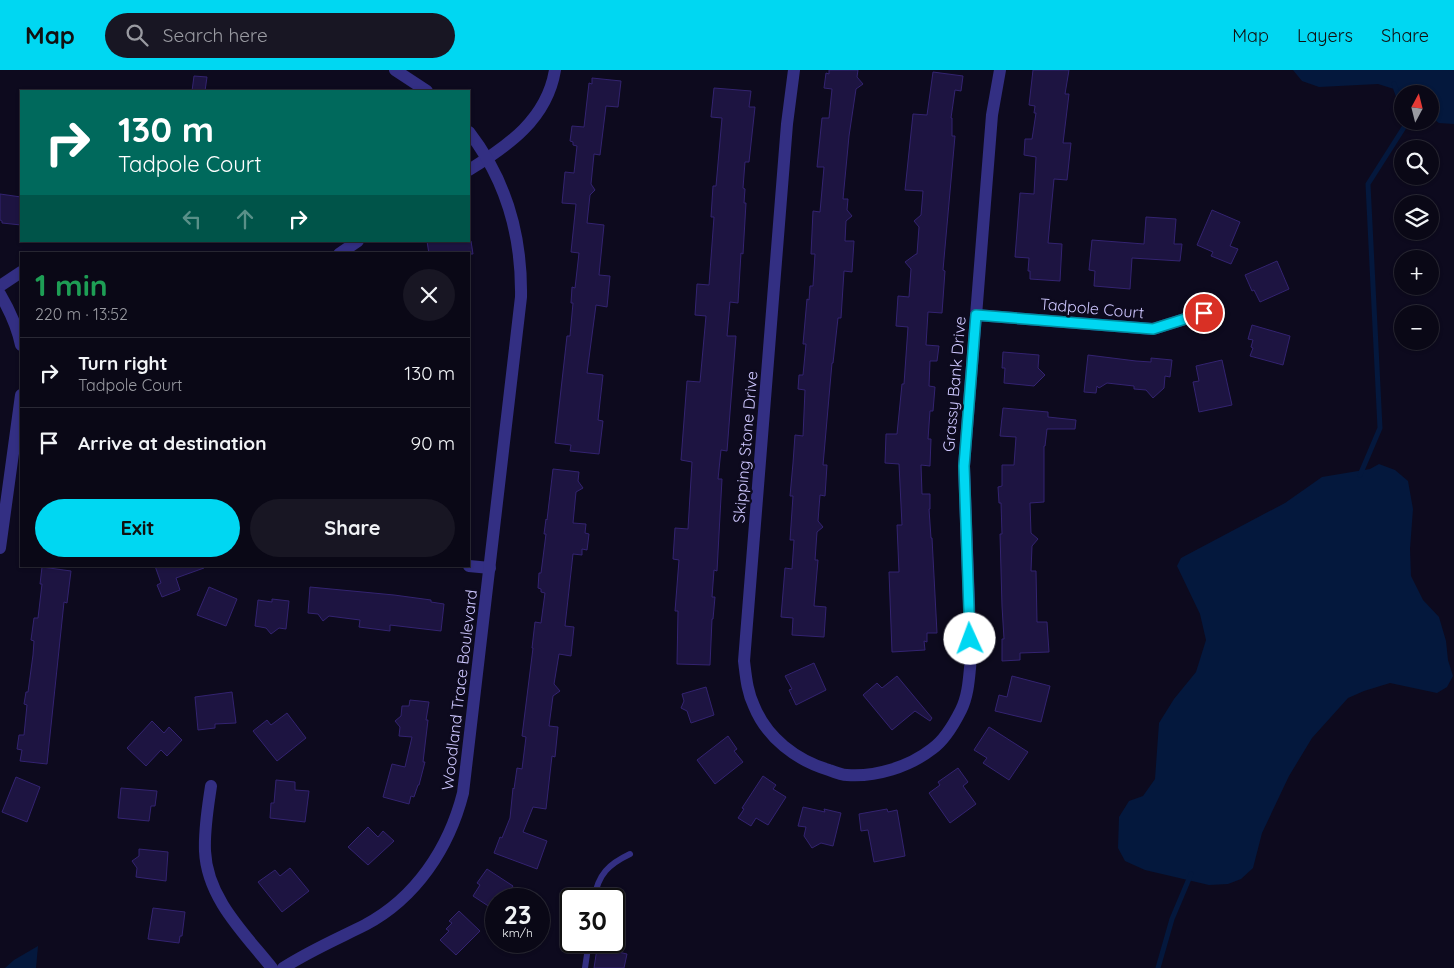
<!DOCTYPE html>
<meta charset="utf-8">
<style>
:root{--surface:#0a0816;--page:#181623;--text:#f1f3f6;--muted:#999aa1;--line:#2a2935;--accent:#00d7f2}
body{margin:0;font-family:Quicksand,sans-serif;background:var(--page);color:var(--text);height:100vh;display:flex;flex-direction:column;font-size:19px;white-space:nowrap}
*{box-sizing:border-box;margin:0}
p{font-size:16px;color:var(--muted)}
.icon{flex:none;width:28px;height:28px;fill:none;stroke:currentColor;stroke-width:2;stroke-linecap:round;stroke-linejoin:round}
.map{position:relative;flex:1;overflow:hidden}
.sheet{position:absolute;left:20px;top:182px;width:450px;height:315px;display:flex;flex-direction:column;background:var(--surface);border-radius:0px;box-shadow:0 1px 4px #0004,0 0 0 1px var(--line)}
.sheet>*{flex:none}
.guide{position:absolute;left:20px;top:20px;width:450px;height:152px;border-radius:0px;box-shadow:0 1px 4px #0004,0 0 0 1px var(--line);background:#00695c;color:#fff;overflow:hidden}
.needle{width:32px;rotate:7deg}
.controls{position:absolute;left:1394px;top:15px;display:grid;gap:10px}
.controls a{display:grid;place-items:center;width:45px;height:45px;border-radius:50%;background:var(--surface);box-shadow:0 1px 4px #0004,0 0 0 1px var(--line);font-size:25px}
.speed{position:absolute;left:485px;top:818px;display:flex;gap:10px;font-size:25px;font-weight:700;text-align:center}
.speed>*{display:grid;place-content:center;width:65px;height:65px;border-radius:50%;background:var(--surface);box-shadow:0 1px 4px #0004,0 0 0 1px var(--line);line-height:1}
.speed small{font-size:12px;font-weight:400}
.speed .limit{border:2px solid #111;border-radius:8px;background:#fff;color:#111}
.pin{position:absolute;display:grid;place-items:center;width:42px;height:42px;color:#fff;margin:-21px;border:2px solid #fff;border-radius:50%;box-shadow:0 1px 5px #0007}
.me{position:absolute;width:55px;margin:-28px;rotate:358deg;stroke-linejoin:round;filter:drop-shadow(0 0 4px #0008)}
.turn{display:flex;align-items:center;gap:18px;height:105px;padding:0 15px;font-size:22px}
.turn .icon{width:65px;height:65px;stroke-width:2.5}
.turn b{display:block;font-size:35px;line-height:42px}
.lanes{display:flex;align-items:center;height:48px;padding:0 15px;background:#0003;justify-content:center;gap:25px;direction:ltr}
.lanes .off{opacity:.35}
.round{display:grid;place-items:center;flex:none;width:52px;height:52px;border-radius:26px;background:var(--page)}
.headline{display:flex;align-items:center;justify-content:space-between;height:85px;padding:0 15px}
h1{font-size:30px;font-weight:800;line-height:38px;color:#1e9e55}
.cta{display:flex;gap:10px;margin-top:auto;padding:10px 15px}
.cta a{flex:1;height:58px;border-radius:30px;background:var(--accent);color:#111;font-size:20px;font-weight:800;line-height:58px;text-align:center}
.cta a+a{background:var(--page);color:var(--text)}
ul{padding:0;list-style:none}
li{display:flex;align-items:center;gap:15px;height:70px;padding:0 15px;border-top:1px solid var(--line)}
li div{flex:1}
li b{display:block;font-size:19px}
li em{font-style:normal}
header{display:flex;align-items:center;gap:30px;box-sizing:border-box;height:70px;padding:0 25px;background:var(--accent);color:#111}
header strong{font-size:24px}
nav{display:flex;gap:28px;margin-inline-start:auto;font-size:18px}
.search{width:350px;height:45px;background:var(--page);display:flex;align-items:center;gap:12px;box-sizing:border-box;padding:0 18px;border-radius:28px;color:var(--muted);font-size:19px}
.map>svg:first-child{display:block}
.water{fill:#04183d}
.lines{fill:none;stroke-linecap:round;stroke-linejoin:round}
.stream{stroke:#04183d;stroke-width:5}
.building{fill:#1d1441;stroke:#332370}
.lane{stroke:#332f83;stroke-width:6}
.street{stroke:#332f83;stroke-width:12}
.route-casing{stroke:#008c9d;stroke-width:12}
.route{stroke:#00d7f2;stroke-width:9}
.labels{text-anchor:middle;stroke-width:5;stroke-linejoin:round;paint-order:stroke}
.street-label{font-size:16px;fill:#cec7ff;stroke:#0d0a1e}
</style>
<header>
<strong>Map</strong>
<div class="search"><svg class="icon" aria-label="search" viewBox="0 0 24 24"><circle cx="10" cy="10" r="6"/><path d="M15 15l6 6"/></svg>Search here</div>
<nav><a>Map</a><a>Layers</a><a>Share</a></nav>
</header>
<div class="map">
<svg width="1454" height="898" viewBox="0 0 1454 898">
<rect width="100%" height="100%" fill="#0d0a1e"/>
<!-- water -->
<g class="water">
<path d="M1293 0H1454V54L1439 53 1430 46V24H1402L1394 19 1378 14 1319 17 1302 11Z"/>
<path d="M1379 394 1395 400 1408 411 1413 439 1410 479 1411 506 1423 530 1439 547 1446 571 1448 590 1453 606 1447 617 1437 623 1390 613 1364 621 1348 628 1312 668 1289 706 1262 763 1253 798 1241 809 1228 814 1209 815 1145 800 1125 791 1118 778 1119 747 1129 731 1143 726 1155 709 1159 653 1174 629 1196 602 1206 570 1200 544 1177 496 1181 488 1285 433 1322 407 1370 399Z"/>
<path d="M38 876 36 898H5L14 890Z"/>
</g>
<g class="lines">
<!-- stream -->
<g class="stream">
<path d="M1394 14 1402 36"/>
<path d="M1360 405 1380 358 1368 114 1408 51"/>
<path d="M1158 898 1172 849 1191 804"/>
</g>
</g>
<!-- building -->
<g class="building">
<path d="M829 0H858L857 7 863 14 856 19 849 66 843 129H848L847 140 852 146 846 151 845 171H854L852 202 844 201 841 248H838L833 293H832L823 395H827L825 426 820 425 818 451 823 457 817 462 815 490H818L814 536 826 537 824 567 792 565 793 548 781 547 785 498 792 499 794 470H790L793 426H790L793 393 795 365 803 366 805 320 798 319 799 305H803L806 274H803L807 229 809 230 810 216H813L815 184H811L813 141 820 142 824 97H817L822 48H829L832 19 824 18 826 3 829 4Z"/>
<path d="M1033 0H1069L1065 24H1069L1063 73H1071L1067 110 1054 109 1048 173 1062 174 1060 211 1030 209V201H1028L1029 188 1015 187 1020 123 1034 124 1036 87 1024 85 1025 69H1032L1036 43H1034L1035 36 1029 35Z"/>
<path d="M933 2 963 6 961 21 955 20 951 48H952V66H955L943 200 945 201 942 243 928 242 926 275 939 276 937 291H930L929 316 935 317 933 341H930L928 369H931L930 396 921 395 922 424H930V439H929L931 468H932L937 563H927V572L924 571 925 580 892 582 889 502H899L897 455H902L899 394 885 393 886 364H897L902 314H904L908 257 896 256 898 226 909 227 911 199 905 192 916 184H917L919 157 914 151 921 145 923 121 905 120 913 44 927 45Z"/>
<path d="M194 6 207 7 205 21H192Z"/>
<path d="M592 8 621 11 618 37 606 36 600 85 594 84 591 114 595 120 590 125 587 153 604 155 599 205 610 206 607 237 596 235 587 303 603 305 598 350 603 351 599 384 570 381 571 375 555 373 567 266H570L573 233H571L572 217 575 218 579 183 571 182 576 134 562 133 565 102 574 103 577 76 573 75V72L570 71 572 56 584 57 589 13 592 14Z"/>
<path d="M714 18 751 21 749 37H755L749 92H745L743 118 745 119 744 133H746L743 184 741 183 738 233 730 232 727 266H736L727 381 721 380 718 409H722L717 501 714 500 712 527H715L713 549H712L710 595 677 594 678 541H675L679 490 673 489 675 458 688 459 692 392 681 390 687 311 700 312 706 246 695 245 697 214 709 215 714 147H711L713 116H716L722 48 711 47Z"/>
<path d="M0 124 21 127V155L2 153V151L0 150Z"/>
<path d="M1212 140 1240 152 1230 176 1238 179 1231 194 1211 186 1213 182 1197 175Z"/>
<path d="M1146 147 1176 149 1174 174H1182L1180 191 1132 188 1130 219 1094 216 1095 201 1089 200 1092 170 1144 174Z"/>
<path d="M427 171H471L473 184H429Z"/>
<path d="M1277 191 1289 219 1260 232 1254 220 1252 221 1245 205Z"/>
<path d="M1252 255 1290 266 1283 295 1250 286 1253 278 1251 277 1253 270 1248 269Z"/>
<path d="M1003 282 1039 285 1038 298 1045 305 1034 316 1004 313 1005 298H1002Z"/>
<path d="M1088 285 1136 291 1151 292V288L1172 290 1170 307 1165 306 1164 318 1153 328 1146 320 1134 319V316L1107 313 1099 318 1097 316 1096 323 1084 322Z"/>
<path d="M1222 290 1232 335 1199 342 1193 312 1199 311 1196 296Z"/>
<path d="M1003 338 1048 342V347L1076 350 1075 359H1047L1045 376H1044V432L1030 433 1031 463 1038 469 1032 476 1031 501H1036L1037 552H1047L1049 582 1020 583V590L1002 591V569H1004L1002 536 1000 464H1002L1001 433H999L998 417 1002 416V395H1014L1016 367 1000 366Z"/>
<path d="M553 399 579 402 578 411 583 418 576 422 573 453 586 454 585 463 589 464 587 480 582 479V485L573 484 565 556 574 557 571 586 559 584 554 614 560 621 553 626 549 656 558 657 555 687 552 686 546 739 533 737 523 762 547 771 537 799 494 783 500 767 502 768 510 748 513 718 514 719 517 698 522 699 526 667 522 666 533 578H532L535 552 541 553 545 523 541 522V519L538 518 539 503H541L546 464H544L546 449 547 450Z"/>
<path d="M155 496H204V498L176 508 180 520 162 527 157 515 161 513Z"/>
<path d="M42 497 71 501 67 533 64 532 47 694 20 691 22 680 17 679 19 665H24L27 635 24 634 26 622H28L33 585 34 571 31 570 34 548H38L42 514H40Z"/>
<path d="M209 517 237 529 226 556 197 545Z"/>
<path d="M310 517 394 525 431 530V532L444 534 441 561 390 555V561L359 557 360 550 329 546 323 551 318 544 308 543Z"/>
<path d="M272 529 289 531 286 559 279 558 271 564 266 558 255 556 258 530 272 532Z"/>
<path d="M814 593 826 620 796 635 789 620 792 619 785 606Z"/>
<path d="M897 606 932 648 930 651 915 641 892 660 863 625 877 613 882 618Z"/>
<path d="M1012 606 1050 616 1041 652 995 641 999 625 1007 627Z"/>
<path d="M706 617 714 645 691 653 687 641 681 638 684 631 682 624Z"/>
<path d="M232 622 236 653 215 654V658L198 660 195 627Z"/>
<path d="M410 630 429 632 426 650H428L423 692H425L419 715H418L414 727 411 726 409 734 383 727 392 694 405 697 412 667 399 666 400 657 395 651 401 646 402 636H409Z"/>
<path d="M287 643 306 668 277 691 253 661 267 650 271 655Z"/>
<path d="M152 651 164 663 169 657 182 670 167 686 161 680 146 696 127 678Z"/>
<path d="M989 657 1028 682 1009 710 983 693 987 688 974 680Z"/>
<path d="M728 666 737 679 734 681 743 692 715 714 697 690Z"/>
<path d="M958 698 968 712 963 716 976 734 950 753 929 723 940 715 938 712Z"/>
<path d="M763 706 776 715 773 719 786 727 768 755 756 748 751 756 738 748 744 739 742 738Z"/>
<path d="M16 707 40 717 27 752 2 742Z"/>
<path d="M276 710 295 712V720L309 721 305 752 270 748 271 733H274Z"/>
<path d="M121 718 157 721 155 736H151L149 751 118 748Z"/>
<path d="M803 737 825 742 824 739 841 743 833 776 821 773 812 778 804 766 806 757 798 756Z"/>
<path d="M887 739 888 742 897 740 905 786 874 792 868 760 861 761 859 744Z"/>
<path d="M368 757 378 767 383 761 394 771 368 795 348 777Z"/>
<path d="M139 779 168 782 166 811 136 807 137 798 132 791 139 786Z"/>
<path d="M290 798 309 821 282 842 258 812 275 800 280 806Z"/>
<path d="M487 799 513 816 504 829H496V841L473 826 480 815 477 813Z"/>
<path d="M153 838 185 842 182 866H180L179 873 148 869Z"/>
<path d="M459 841 480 861 456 885 440 870 449 861 446 859 452 853 449 851Z"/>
<path d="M598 872 615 875 614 881 627 884 624 898H594Z"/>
</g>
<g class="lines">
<!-- lane -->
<g class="lane">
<path d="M594 829C598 804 609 794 630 784"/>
<path d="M585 898 589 871"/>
</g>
<!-- street -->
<g class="street">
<path d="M395 0 427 21"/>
<path d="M794 0 787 54 744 591C746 607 747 621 754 636 767 668 796 690 829 700 834 702 841 705 847 705 876 707 909 697 932 679 945 670 954 654 961 640 969 624 969 605 971 588L964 396 992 45 1000 0"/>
<path d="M469 100C508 76 547 49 555 0"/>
<path d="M339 184 358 171"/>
<path d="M0 216 21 202"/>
<path d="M0 224C10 241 17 256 21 275"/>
<path d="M976 245 1153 259 1204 243"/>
<path d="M0 478 21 325"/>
<path d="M469 496 490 498"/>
<path d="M211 716C208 737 204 759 205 781 207 828 244 863 272 898"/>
<path d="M283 898C309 881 337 869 365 855 416 828 449 778 463 723L521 227C522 166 507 111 469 62"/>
</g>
</g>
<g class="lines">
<defs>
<path id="route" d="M970 569 964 396 976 245 1153 259 1204 243"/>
</defs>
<!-- route casing -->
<use href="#route" class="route-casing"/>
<!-- route -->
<use href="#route" class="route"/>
</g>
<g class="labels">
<!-- street labels -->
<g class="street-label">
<text transform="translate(1092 238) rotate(5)" y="6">Tadpole Court</text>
<text transform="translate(954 314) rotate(-85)" y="6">Grassy Bank Drive</text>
<text transform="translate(745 377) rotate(-85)" y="6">Skipping Stone Drive</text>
<text transform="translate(459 620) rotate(-83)" y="6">Woodland Trace Boulevard</text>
</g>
</g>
</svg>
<div class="controls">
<a><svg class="needle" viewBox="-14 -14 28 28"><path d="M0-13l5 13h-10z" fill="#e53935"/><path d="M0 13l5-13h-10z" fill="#999aa1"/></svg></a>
<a><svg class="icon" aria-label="search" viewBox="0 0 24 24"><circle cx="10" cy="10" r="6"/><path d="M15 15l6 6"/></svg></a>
<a><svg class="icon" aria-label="layers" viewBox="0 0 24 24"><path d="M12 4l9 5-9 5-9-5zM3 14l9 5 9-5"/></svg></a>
<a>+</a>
<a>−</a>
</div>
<div class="speed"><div>23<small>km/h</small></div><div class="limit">30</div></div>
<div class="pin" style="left:1204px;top:243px;background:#d93025"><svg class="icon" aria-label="arrive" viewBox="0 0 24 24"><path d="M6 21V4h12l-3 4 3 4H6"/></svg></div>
<svg class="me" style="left:970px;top:569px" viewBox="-20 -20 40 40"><circle r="19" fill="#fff"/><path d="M0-13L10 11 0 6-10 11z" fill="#00d7f2"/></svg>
<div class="guide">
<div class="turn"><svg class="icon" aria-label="right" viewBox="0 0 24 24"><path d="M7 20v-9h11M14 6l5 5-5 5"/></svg><div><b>130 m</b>Tadpole Court</div></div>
<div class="lanes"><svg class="icon off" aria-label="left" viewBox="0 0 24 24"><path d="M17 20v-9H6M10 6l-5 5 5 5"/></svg><svg class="icon off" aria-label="ahead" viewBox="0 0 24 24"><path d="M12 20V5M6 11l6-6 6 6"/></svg><svg class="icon" aria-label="right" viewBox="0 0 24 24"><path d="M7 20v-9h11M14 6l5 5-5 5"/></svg></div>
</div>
<section class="sheet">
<div class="headline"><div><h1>1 min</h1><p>220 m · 13:52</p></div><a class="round"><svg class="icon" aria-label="close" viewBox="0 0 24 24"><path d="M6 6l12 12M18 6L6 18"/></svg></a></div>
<ul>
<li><svg class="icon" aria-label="right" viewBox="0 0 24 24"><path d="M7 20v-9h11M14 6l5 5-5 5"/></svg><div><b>Turn right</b><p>Tadpole Court</p></div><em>130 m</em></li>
<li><svg class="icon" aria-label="arrive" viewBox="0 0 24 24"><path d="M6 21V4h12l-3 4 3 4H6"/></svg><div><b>Arrive at destination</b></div><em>90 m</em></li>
</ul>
<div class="cta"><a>Exit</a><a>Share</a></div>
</section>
</div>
